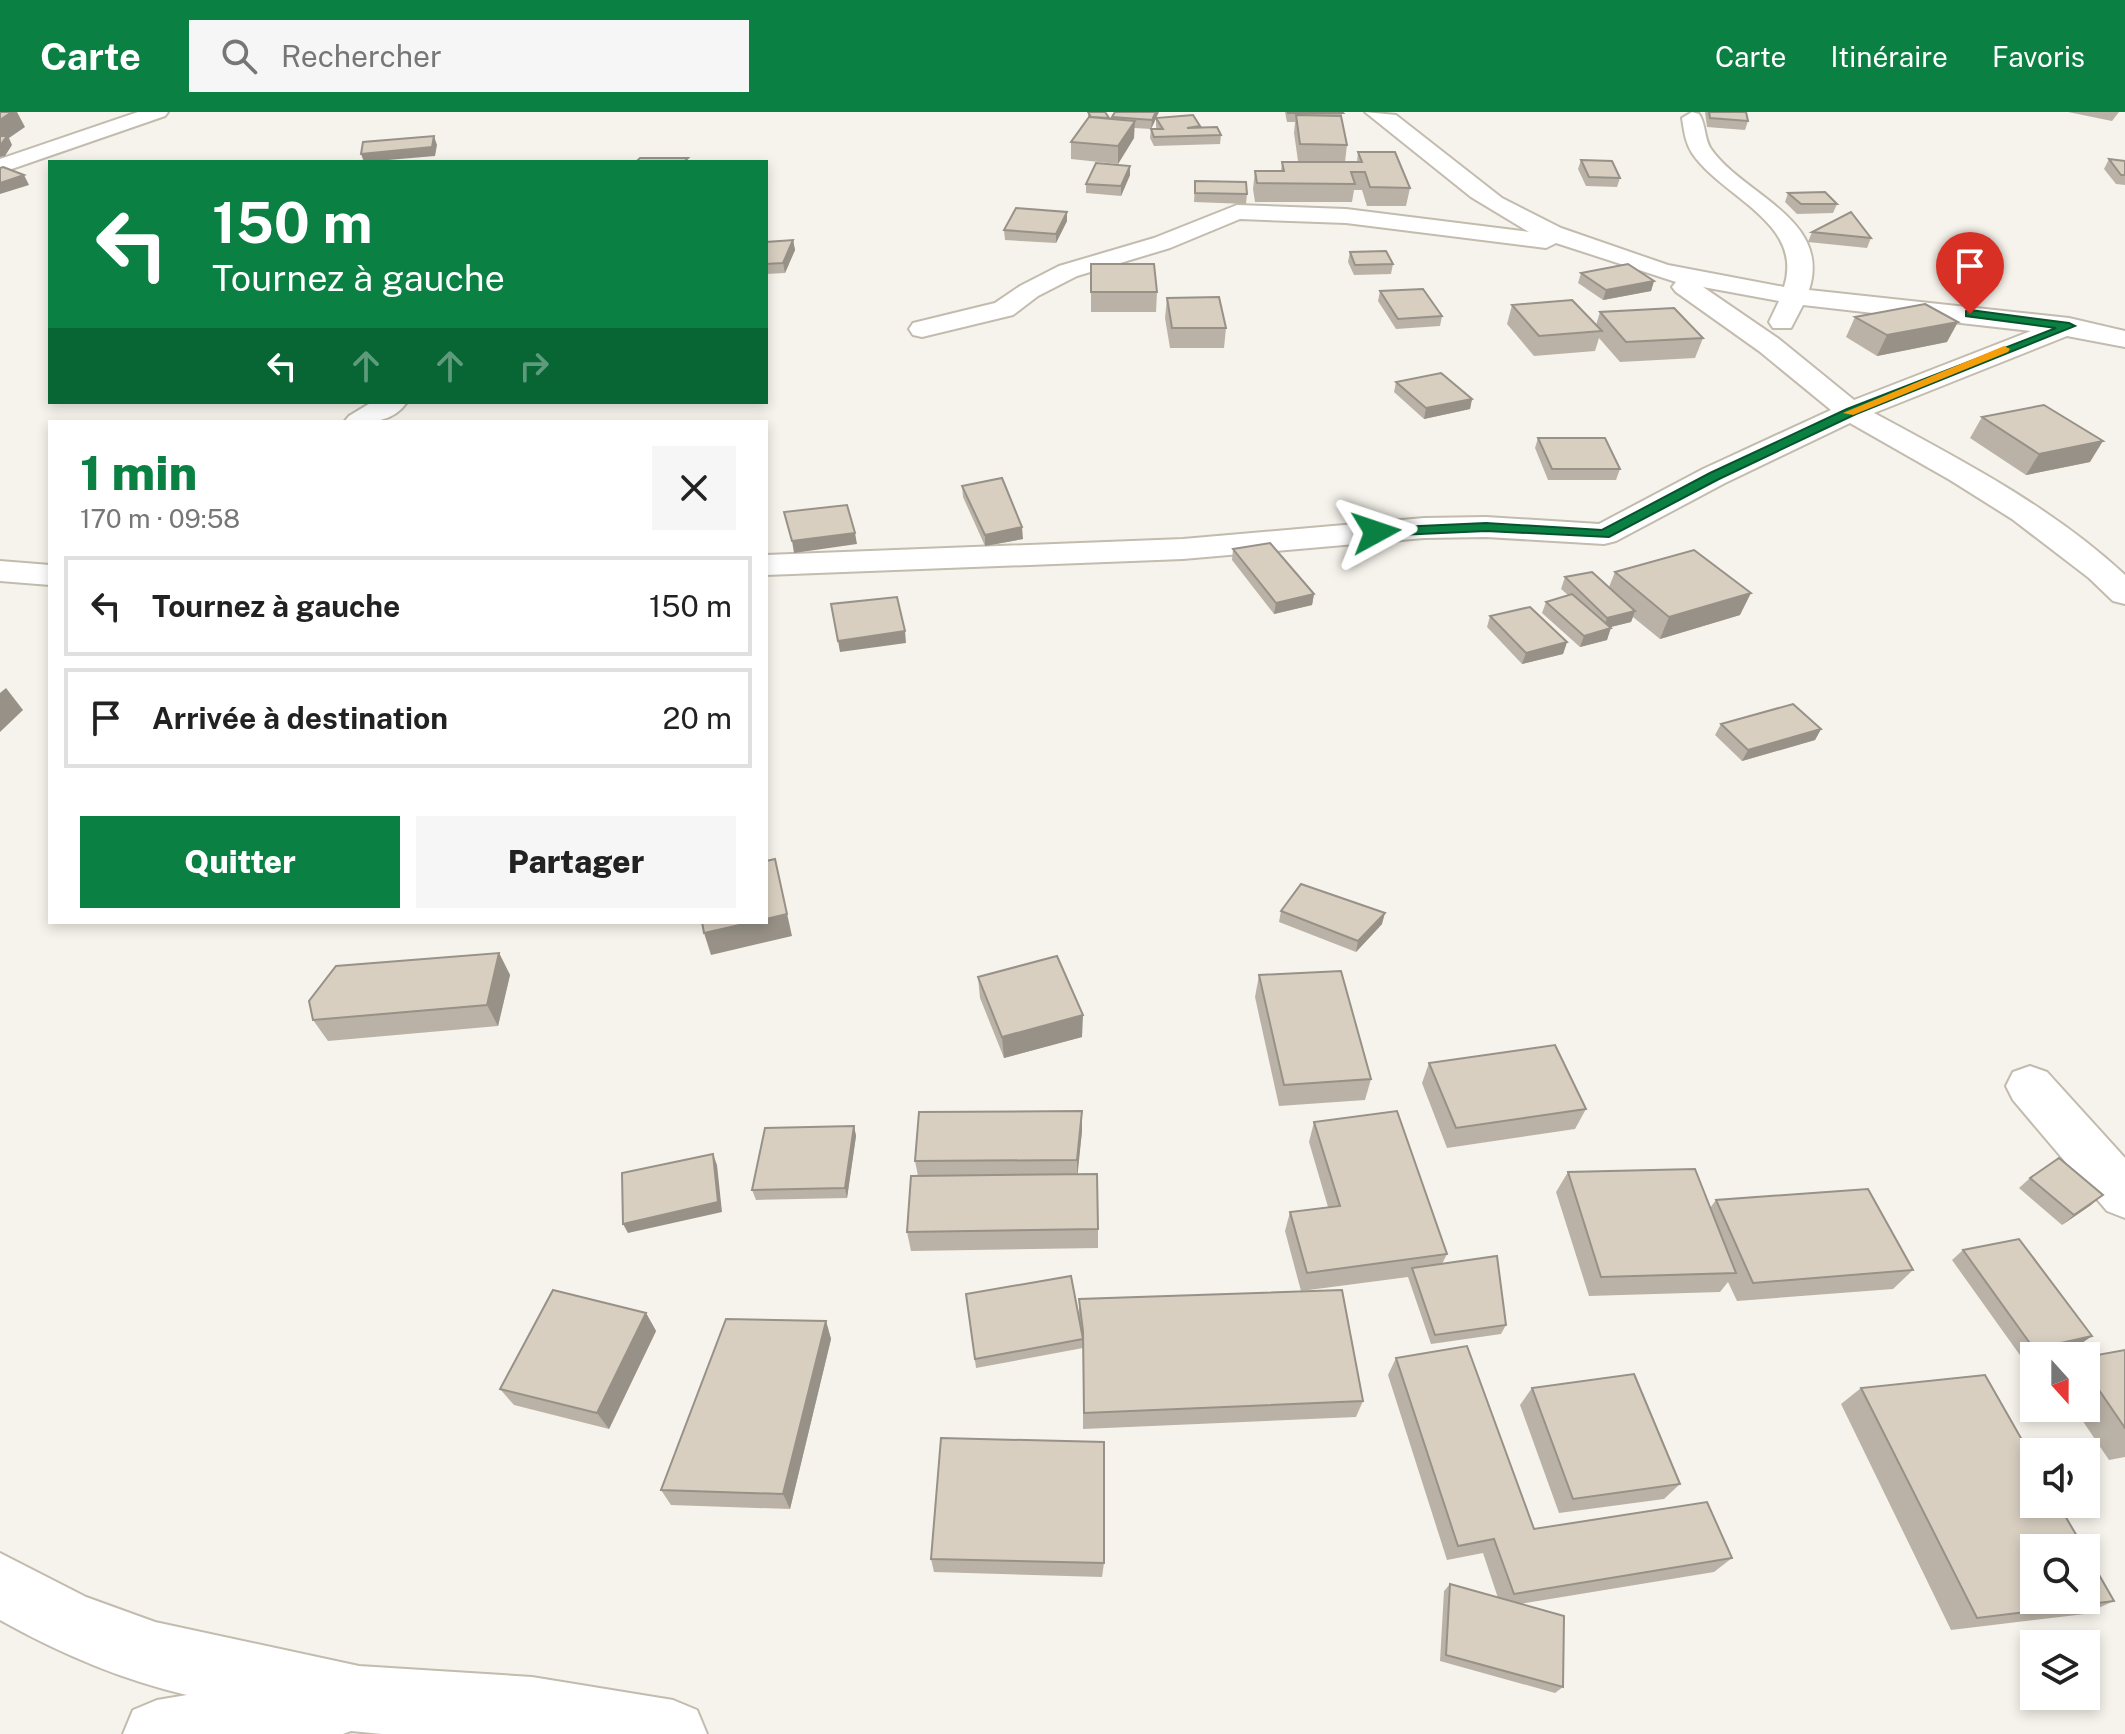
<!DOCTYPE html>
<html lang="fr">
<meta charset="utf-8">
<style>
:root{--surface:#fff;--page:#f6f6f6;--text:#222;--muted:#767676;--line:#e0e0e0;--accent:#0b8043}
body{margin:0;font-family:"Public Sans",sans-serif;background:var(--page);color:var(--text);height:100vh;display:flex;flex-direction:column;font-size:30px;white-space:nowrap}
*{box-sizing:border-box;margin:0}
p{font-size:26px;color:var(--muted)}
.icon{flex:none;width:44px;height:44px;fill:none;stroke:currentColor;stroke-width:2;stroke-linecap:round;stroke-linejoin:round}
.map{position:relative;flex:1;overflow:hidden}
.drawer{position:absolute;left:48px;top:308px;width:720px;height:504px;display:flex;flex-direction:column;background:var(--surface);border-radius:0px;box-shadow:0 4px 12px #0003}
.drawer>*{flex:none}
.top-card{position:absolute;left:48px;top:48px;width:720px;height:244px;border-radius:0px;box-shadow:0 4px 12px #0003;background:#0b8043;color:#fff;overflow:hidden}
.needle{width:52px;rotate:159deg}
.controls{position:absolute;left:2020px;top:1230px;display:grid;gap:16px}
.controls a{display:grid;place-items:center;width:80px;height:80px;border-radius:0px;background:var(--surface);box-shadow:0 4px 12px #0003;font-size:40px}
.pin{position:absolute;display:grid;place-items:center;width:68px;height:68px;color:#fff;margin:-82px -34px;border-radius:50% 50% 50% 0;rotate:-45deg;box-shadow:0 0 8px #0007}
.pin .icon{rotate:45deg}
.me{position:absolute;width:88px;margin:-44px;rotate:85deg;stroke-linejoin:round;filter:drop-shadow(0 0 6px #0008)}
.turn{display:flex;align-items:center;gap:28px;height:168px;padding:0 32px;font-size:36px}
.turn .icon{width:104px;height:104px;stroke-width:2.5}
.turn b{display:block;font-size:56px;line-height:68px}
.lanes{display:flex;align-items:center;height:76px;padding:0 32px;background:#0003;justify-content:center;gap:40px;direction:ltr}
.lanes .off{opacity:.35}
.round{display:grid;place-items:center;flex:none;width:84px;height:84px;border-radius:0px;background:var(--page)}
.headline{display:flex;align-items:center;justify-content:space-between;height:136px;padding:0 32px}
h1{font-size:48px;font-weight:800;line-height:60px;color:var(--accent)}
.cta{display:flex;gap:16px;margin-top:auto;padding:16px 32px}
.cta a{flex:1;height:92px;border-radius:0px;background:var(--accent);color:#fff;font-size:32px;font-weight:800;line-height:92px;text-align:center}
.cta a+a{background:var(--page);color:var(--text)}
ul{padding:0;list-style:none}
li{display:flex;align-items:center;gap:24px;height:100px;margin:0 16px 12px;padding:0 16px;border:4px solid var(--line);border-radius:0px}
li div{flex:1}
li b{display:block;font-size:30px}
li em{font-style:normal}
header{display:flex;align-items:center;gap:48px;box-sizing:border-box;height:112px;padding:0 40px;background:var(--accent);color:#fff}
header strong{font-size:38px}
nav{display:flex;gap:44px;margin-inline-start:auto;font-size:28px}
.search{width:560px;height:72px;background:var(--page);display:flex;align-items:center;gap:20px;box-sizing:border-box;padding:0 28px;border-radius:0px;color:var(--muted);font-size:30px}
.map>svg:first-child{display:block}
.lines{fill:none;stroke-linecap:round;stroke-linejoin:round}
.minor-casing{stroke:#c2bbae;stroke-width:4}
.minor{fill:#fff;fill-rule:evenodd}
.wall{fill:#bab2a6}
.shaded-wall{fill:#979187}
.building{fill:#d8cfc1;stroke:#979187;stroke-width:2}
.route{fill:#0b8043;stroke:#07532c;stroke-width:2}
.slow{fill:#f59e0b}
</style>
<header>
<strong>Carte</strong>
<div class="search"><svg class="icon" aria-label="search" viewBox="0 0 24 24"><circle cx="10" cy="10" r="6"/><path d="M15 15l6 6"/></svg>Rechercher</div>
<nav><a>Carte</a><a>Itinéraire</a><a>Favoris</a></nav>
</header>
<div class="map">
<svg width="2125" height="1622" viewBox="0 0 2125 1622">
<rect width="100%" height="100%" fill="#f6f3ec"/>
<g class="lines">
<defs>
<g id="minor">
<path d="M138 0H168L165 4 0 61V47Z"/>
<path d="M1365 0 1396 3 1502 86 1561 116 1668 153 1784 175C1805 110 1721 85 1692 41 1685 30 1684 18 1682 6L1692 0 1699 2C1706 12 1704 27 1711 37 1743 83 1832 107 1809 178L2069 206 2125 219V235L2067 224 1874 301C1961 348 2052 395 2125 463V492L2113 489 2089 466 2012 407 1950 368 1850 311 1725 371 1616 429 1604 432 1486 425 1424 426 1183 447 766 463V443L1183 427 1424 406 1486 405 1599 412 1703 357 1831 298 1759 239 1676 180 1672 175 1676 170 1556 131 1546 136 1346 111 1240 107 1170 136 1077 164 1038 184 1013 203 922 225 913 223 909 217 913 211 995 191 1020 174 1059 154 1154 126 1237 93 1346 97 1529 120 1471 85ZM1703 175 1779 189 1769 210 1773 216H1791L1803 193 2031 219 1854 288 1779 227Z"/>
<path d="M372 290H407C392 312 368 310 344 310L349 304Z"/>
<path d="M0 449 50 453V473L0 469Z"/>
<path d="M2030 954 2047 960 2125 1046V1106L2107 1099 2013 988 2006 974 2013 960Z"/>
<path d="M0 1441 86 1485 155 1510 359 1554 532 1565 673 1588 697 1598 707 1622H382L351 1619 343 1622H123L133 1598 157 1588 187 1583C122 1568 59 1541 0 1508Z"/>
</g>
</defs>
<!-- minor casing -->
<use href="#minor" class="minor-casing"/>
<!-- minor -->
<use href="#minor" class="minor"/>
</g>
<!-- wall -->
<g class="wall">
<path d="M1088 0 1109 7H1112V5L1157 6 1200 15 1221 23 1220 32 1154 34 1150 26 1151 17H1157L1156 15V7L1151 17 1134 16V26L1118 52 1071 47V30L1088 6Z"/>
<path d="M1285 0H1342V7L1347 33 1345 50H1357L1358 40 1410 76 1406 94H1367L1362 78H1354L1352 90H1255L1253 77 1255 59H1281L1282 50 1298 49 1294 21 1295 10H1287Z"/>
<path d="M1705 0H1746L1748 9 1745 18 1707 15Z"/>
<path d="M2068 0H2119L2112 9Z"/>
<path d="M2109 47 2125 49V73L2116 72 2104 57Z"/>
<path d="M1581 48 1620 66 1617 75 1586 74 1578 57Z"/>
<path d="M1130 54V63L1121 84 1086 81V72Z"/>
<path d="M1195 69 1247 82 1246 92 1194 90Z"/>
<path d="M1788 81 1837 92 1833 101 1797 102 1785 90Z"/>
<path d="M1067 109 1056 131 1005 128 1004 118Z"/>
<path d="M1812 120 1871 126 1867 136 1808 130Z"/>
<path d="M793 128 795 138 785 161 766 162V130Z"/>
<path d="M1350 140 1393 152 1391 162 1354 163 1348 150Z"/>
<path d="M1091 152 1157 180 1156 200H1091Z"/>
<path d="M1581 161 1654 169 1651 179 1603 188 1578 171Z"/>
<path d="M1380 179 1442 204 1440 214 1396 217 1378 189Z"/>
<path d="M1167 186 1226 216 1224 236H1170L1165 206Z"/>
<path d="M1512 193 1596 213 1600 200 1703 226 1695 246 1620 250 1599 226 1595 239 1534 244 1507 212Z"/>
<path d="M1855 205 1947 230 1877 244 1846 225Z"/>
<path d="M1396 270 1472 287 1470 297 1424 307 1394 280Z"/>
<path d="M1982 305 2090 350 2026 363 1970 326Z"/>
<path d="M1538 326 1620 357 1616 368H1548L1535 336Z"/>
<path d="M962 374 1023 427 985 434 963 385Z"/>
<path d="M1233 437 1314 482 1312 493 1274 502 1232 448Z"/>
<path d="M1615 460 1740 503 1660 527 1633 505 1631 510 1610 515 1607 528 1580 535 1542 501 1546 490 1568 483 1561 477 1565 465 1609 475Z"/>
<path d="M1490 504 1567 530 1563 542 1522 552 1487 515Z"/>
<path d="M1721 612 1821 617 1815 628 1742 649 1715 623Z"/>
<path d="M1281 799 1382 812 1356 840 1279 810Z"/>
<path d="M499 841 510 863 498 914 328 929 313 908Z"/>
<path d="M1259 863 1371 967 1365 988 1279 994 1255 885Z"/>
<path d="M978 865 1082 925 1004 946 980 886Z"/>
<path d="M1429 951 1586 997 1575 1017 1447 1036 1422 971Z"/>
<path d="M1314 1010 1447 1142 1442 1152 1506 1213 1501 1222 1431 1232 1408 1165 1301 1179 1285 1119 1290 1100 1328 1095 1309 1030Z"/>
<path d="M854 1014 856 1024 847 1086 756 1088 752 1078Z"/>
<path d="M1082 1019 1077 1062 1098 1117V1136L911 1139 907 1120 918 1064 915 1049Z"/>
<path d="M1568 1060 1710 1096 1716 1088 1913 1158 1893 1177 1737 1189 1728 1170 1720 1180 1589 1184 1556 1080Z"/>
<path d="M2030 1066 2091 1093 2062 1113 2019 1076Z"/>
<path d="M1963 1138 2092 1224 2079 1233 2022 1246 1952 1148Z"/>
<path d="M966 1182 1079 1204V1187L1363 1289 1356 1305 1083 1317V1236L976 1256Z"/>
<path d="M646 1201 656 1219 609 1317 514 1293 500 1277Z"/>
<path d="M826 1209 831 1227 790 1397 671 1393 661 1378Z"/>
<path d="M2125 1238V1345L2109 1348 2074 1296H2086V1245Z"/>
<path d="M1396 1246 1534 1417 1732 1446 1714 1460 1520 1492 1563 1575 1555 1581 1440 1549 1444 1479 1450 1472 1498 1486 1483 1441 1447 1448 1388 1263Z"/>
<path d="M1532 1276 1680 1372 1664 1387 1559 1401 1520 1293Z"/>
<path d="M1861 1276 2114 1489 2085 1502 1951 1518 1841 1292Z"/>
<path d="M931 1447 1104 1451 1102 1465 934 1460Z"/>
</g>
<!-- shaded-wall -->
<g class="shaded-wall">
<path d="M12 0H17L25 15 9 26 12 33 5 44 0 45V8Z"/>
<path d="M1156 0H1159L1151 17 1152 8Z"/>
<path d="M1135 9 1134 26 1118 52V34Z"/>
<path d="M434 24 437 33 435 44 364 50 361 42Z"/>
<path d="M1130 54V63L1121 84V74Z"/>
<path d="M24 63 29 73 0 82V71Z"/>
<path d="M1067 100V109L1056 131V122Z"/>
<path d="M793 128 795 138 785 161 783 151Z"/>
<path d="M1654 169 1651 179 1603 188 1606 178Z"/>
<path d="M1958 210 1947 230 1877 244 1887 223Z"/>
<path d="M1472 287 1470 297 1424 307 1426 296Z"/>
<path d="M2103 329 2090 350 2026 363 2039 342Z"/>
<path d="M1022 415 1023 427 985 434V423Z"/>
<path d="M855 421 857 432 794 441 792 429Z"/>
<path d="M1751 481 1740 503 1660 527 1669 505Z"/>
<path d="M1314 482 1312 493 1274 502 1276 491Z"/>
<path d="M1635 499 1631 510 1603 517 1607 506Z"/>
<path d="M1611 516 1607 528 1580 535 1584 524Z"/>
<path d="M905 519 906 531 840 540 838 529Z"/>
<path d="M1567 530 1563 542 1522 552 1526 541Z"/>
<path d="M6 576 23 598 0 620V581Z"/>
<path d="M1821 617 1815 628 1742 649 1748 638Z"/>
<path d="M775 747 792 824 711 843 704 821 753 810H766Z"/>
<path d="M1385 801 1382 812 1356 840 1358 829Z"/>
<path d="M499 841 510 863 498 914 487 893Z"/>
<path d="M1083 903 1082 925 1004 946 1002 925Z"/>
<path d="M1082 999V1019L1077 1068V1048Z"/>
<path d="M854 1014 856 1024 847 1086 845 1076Z"/>
<path d="M713 1042 717 1053 722 1100 628 1121 623 1112Z"/>
<path d="M2103 1083 2091 1093 2062 1113 2074 1103Z"/>
<path d="M646 1201 656 1219 609 1317 597 1301Z"/>
<path d="M826 1209 831 1227 790 1397 783 1382Z"/>
<path d="M2092 1224 2079 1233 2022 1246 2034 1237Z"/>
</g>
<!-- building -->
<g class="building">
<path d="M0 0H12L0 8Z"/>
<path d="M1088 0H1105L1109 6 1091 5Z"/>
<path d="M1115 0H1156L1152 8 1112 5Z"/>
<path d="M1288 0H1342L1343 1H1288Z"/>
<path d="M1709 0H1746L1748 9 1710 6Z"/>
<path d="M1193 3 1200 14 1187 16 1217 15 1221 23 1154 25 1151 17H1163L1156 6Z"/>
<path d="M1296 3 1341 4 1347 33 1300 32Z"/>
<path d="M1089 5 1135 9 1118 34 1071 30Z"/>
<path d="M0 24H7L0 34Z"/>
<path d="M434 24 432 35 361 42 363 30Z"/>
<path d="M1358 40H1395L1410 76 1370 75 1365 60H1351L1355 72 1257 71 1255 59H1284L1282 50H1362Z"/>
<path d="M640 46H688L684 50H636Z"/>
<path d="M2109 47 2125 49V63H2121Z"/>
<path d="M1581 48 1612 49 1620 66 1589 65Z"/>
<path d="M1096 51 1130 54 1121 74 1086 72Z"/>
<path d="M3 55 24 63 0 71V56Z"/>
<path d="M1195 69 1246 70 1247 82 1195 81Z"/>
<path d="M1825 80 1837 92H1801L1788 81Z"/>
<path d="M1016 96 1067 100 1056 122 1004 118Z"/>
<path d="M1851 100 1871 126 1812 120Z"/>
<path d="M793 128 783 151 766 152V130Z"/>
<path d="M1386 139 1393 152 1355 153 1350 140Z"/>
<path d="M1091 152H1154L1157 180H1091Z"/>
<path d="M1628 152 1654 169 1606 178 1581 161Z"/>
<path d="M1423 177 1442 204 1398 207 1380 179Z"/>
<path d="M1219 185 1226 216H1172L1167 186Z"/>
<path d="M1572 188 1602 219 1539 224 1512 193Z"/>
<path d="M1925 192 1958 210 1887 223 1855 205Z"/>
<path d="M1674 196 1703 226 1626 230 1600 200Z"/>
<path d="M1441 261 1472 287 1426 296 1396 270Z"/>
<path d="M2044 293 2103 329 2039 342 1982 305Z"/>
<path d="M1538 326H1605L1620 357H1552Z"/>
<path d="M1002 366 1022 415 985 423 962 374Z"/>
<path d="M847 393 855 421 792 429 784 400Z"/>
<path d="M1270 431 1314 482 1276 491 1233 437Z"/>
<path d="M1694 438 1751 481 1669 505 1615 460Z"/>
<path d="M1592 460 1635 499 1607 506 1565 465Z"/>
<path d="M1572 482 1611 516 1584 524 1546 490Z"/>
<path d="M897 485 905 519 838 529 831 492Z"/>
<path d="M1530 495 1567 530 1526 541 1490 504Z"/>
<path d="M1793 592 1821 617 1748 638 1721 612Z"/>
<path d="M775 747 787 802 766 807V749Z"/>
<path d="M1301 772 1385 801 1358 829 1281 799Z"/>
<path d="M702 810H753L704 821Z"/>
<path d="M499 841 487 893 313 908 309 889 336 854Z"/>
<path d="M1057 844 1083 903 1002 925 978 865Z"/>
<path d="M1341 859 1371 967 1284 973 1259 863Z"/>
<path d="M1555 933 1586 997 1456 1016 1429 951Z"/>
<path d="M1082 999 1077 1048 915 1049 919 1000Z"/>
<path d="M1397 999 1447 1142 1307 1161 1290 1100 1340 1094 1314 1010Z"/>
<path d="M854 1014 845 1076 752 1078 765 1016Z"/>
<path d="M713 1042 718 1090 623 1112 622 1061Z"/>
<path d="M2059 1046 2103 1083 2074 1103 2030 1066Z"/>
<path d="M1695 1057 1736 1161 1601 1165 1568 1060Z"/>
<path d="M1097 1062 1098 1117 907 1120 911 1064Z"/>
<path d="M1868 1077 1913 1158 1753 1171 1716 1088Z"/>
<path d="M2019 1127 2092 1224 2034 1237 1963 1138Z"/>
<path d="M1497 1144 1506 1213 1435 1223 1412 1156Z"/>
<path d="M1071 1164 1083 1227 975 1247 966 1182Z"/>
<path d="M553 1178 646 1201 597 1301 500 1277Z"/>
<path d="M1342 1178 1363 1289 1084 1301 1083 1219 1079 1187Z"/>
<path d="M726 1207 826 1209 783 1382 661 1378Z"/>
<path d="M1467 1234 1534 1417 1707 1390 1732 1446 1514 1482 1494 1427 1458 1434 1396 1246Z"/>
<path d="M2125 1238V1316L2086 1259V1245Z"/>
<path d="M1634 1262 1680 1372 1573 1387 1532 1276Z"/>
<path d="M1985 1263 2034 1349V1392H2058L2084 1436H2034V1488H2086V1440L2114 1489 1977 1506 1861 1276Z"/>
<path d="M941 1326 1104 1330V1451L931 1447Z"/>
<path d="M1450 1472 1564 1504 1563 1575 1446 1543Z"/>
</g>
<!-- route -->
<path class="route" d="M1970 198 2069 211 2075 214 1856 302 1719 367 1609 425 1486 419 1376 424 1370 420 1376 416 1486 411 1602 418 1710 361 1847 297 2056 216 1966 204V199Z"/>
<!-- slow -->
<path class="slow" d="M2004 234 2010 237 2008 240 1853 303 1843 301Z"/>
</svg>
<div class="controls">
<a><svg class="needle" viewBox="-14 -14 28 28"><path d="M0-13l5 13h-10z" fill="#e53935"/><path d="M0 13l5-13h-10z" fill="#767676"/></svg></a>
<a><svg class="icon" aria-label="sound" viewBox="0 0 24 24"><path d="M4 9h4l5-4v14l-5-4H4zM17 9q2 3 0 6"/></svg></a>
<a><svg class="icon" aria-label="search" viewBox="0 0 24 24"><circle cx="10" cy="10" r="6"/><path d="M15 15l6 6"/></svg></a>
<a><svg class="icon" aria-label="layers" viewBox="0 0 24 24"><path d="M12 4l9 5-9 5-9-5zM3 14l9 5 9-5"/></svg></a>
</div>
<div class="pin" style="left:1970px;top:202px;background:#d93025"><svg class="icon" aria-label="arrive" viewBox="0 0 24 24"><path d="M6 21V4h12l-3 4 3 4H6"/></svg></div>
<svg class="me" style="left:1376px;top:420px" viewBox="-20 -20 40 40"><path d="M0-17L14 15 0 8-14 15z" fill="#0b8043" stroke="#fff" stroke-width="4"/></svg>
<div class="top-card">
<div class="turn"><svg class="icon" aria-label="left" viewBox="0 0 24 24"><path d="M17 20v-9H6M10 6l-5 5 5 5"/></svg><div><b>150 m</b>Tournez à gauche</div></div>
<div class="lanes"><svg class="icon" aria-label="left" viewBox="0 0 24 24"><path d="M17 20v-9H6M10 6l-5 5 5 5"/></svg><svg class="icon off" aria-label="ahead" viewBox="0 0 24 24"><path d="M12 20V5M6 11l6-6 6 6"/></svg><svg class="icon off" aria-label="ahead" viewBox="0 0 24 24"><path d="M12 20V5M6 11l6-6 6 6"/></svg><svg class="icon off" aria-label="right" viewBox="0 0 24 24"><path d="M7 20v-9h11M14 6l5 5-5 5"/></svg></div>
</div>
<section class="drawer">
<div class="headline"><div><h1>1 min</h1><p>170 m · 09:58</p></div><a class="round"><svg class="icon" aria-label="close" viewBox="0 0 24 24"><path d="M6 6l12 12M18 6L6 18"/></svg></a></div>
<ul>
<li><svg class="icon" aria-label="left" viewBox="0 0 24 24"><path d="M17 20v-9H6M10 6l-5 5 5 5"/></svg><div><b>Tournez à gauche</b></div><em>150 m</em></li>
<li><svg class="icon" aria-label="arrive" viewBox="0 0 24 24"><path d="M6 21V4h12l-3 4 3 4H6"/></svg><div><b>Arrivée à destination</b></div><em>20 m</em></li>
</ul>
<div class="cta"><a>Quitter</a><a>Partager</a></div>
</section>
</div>
